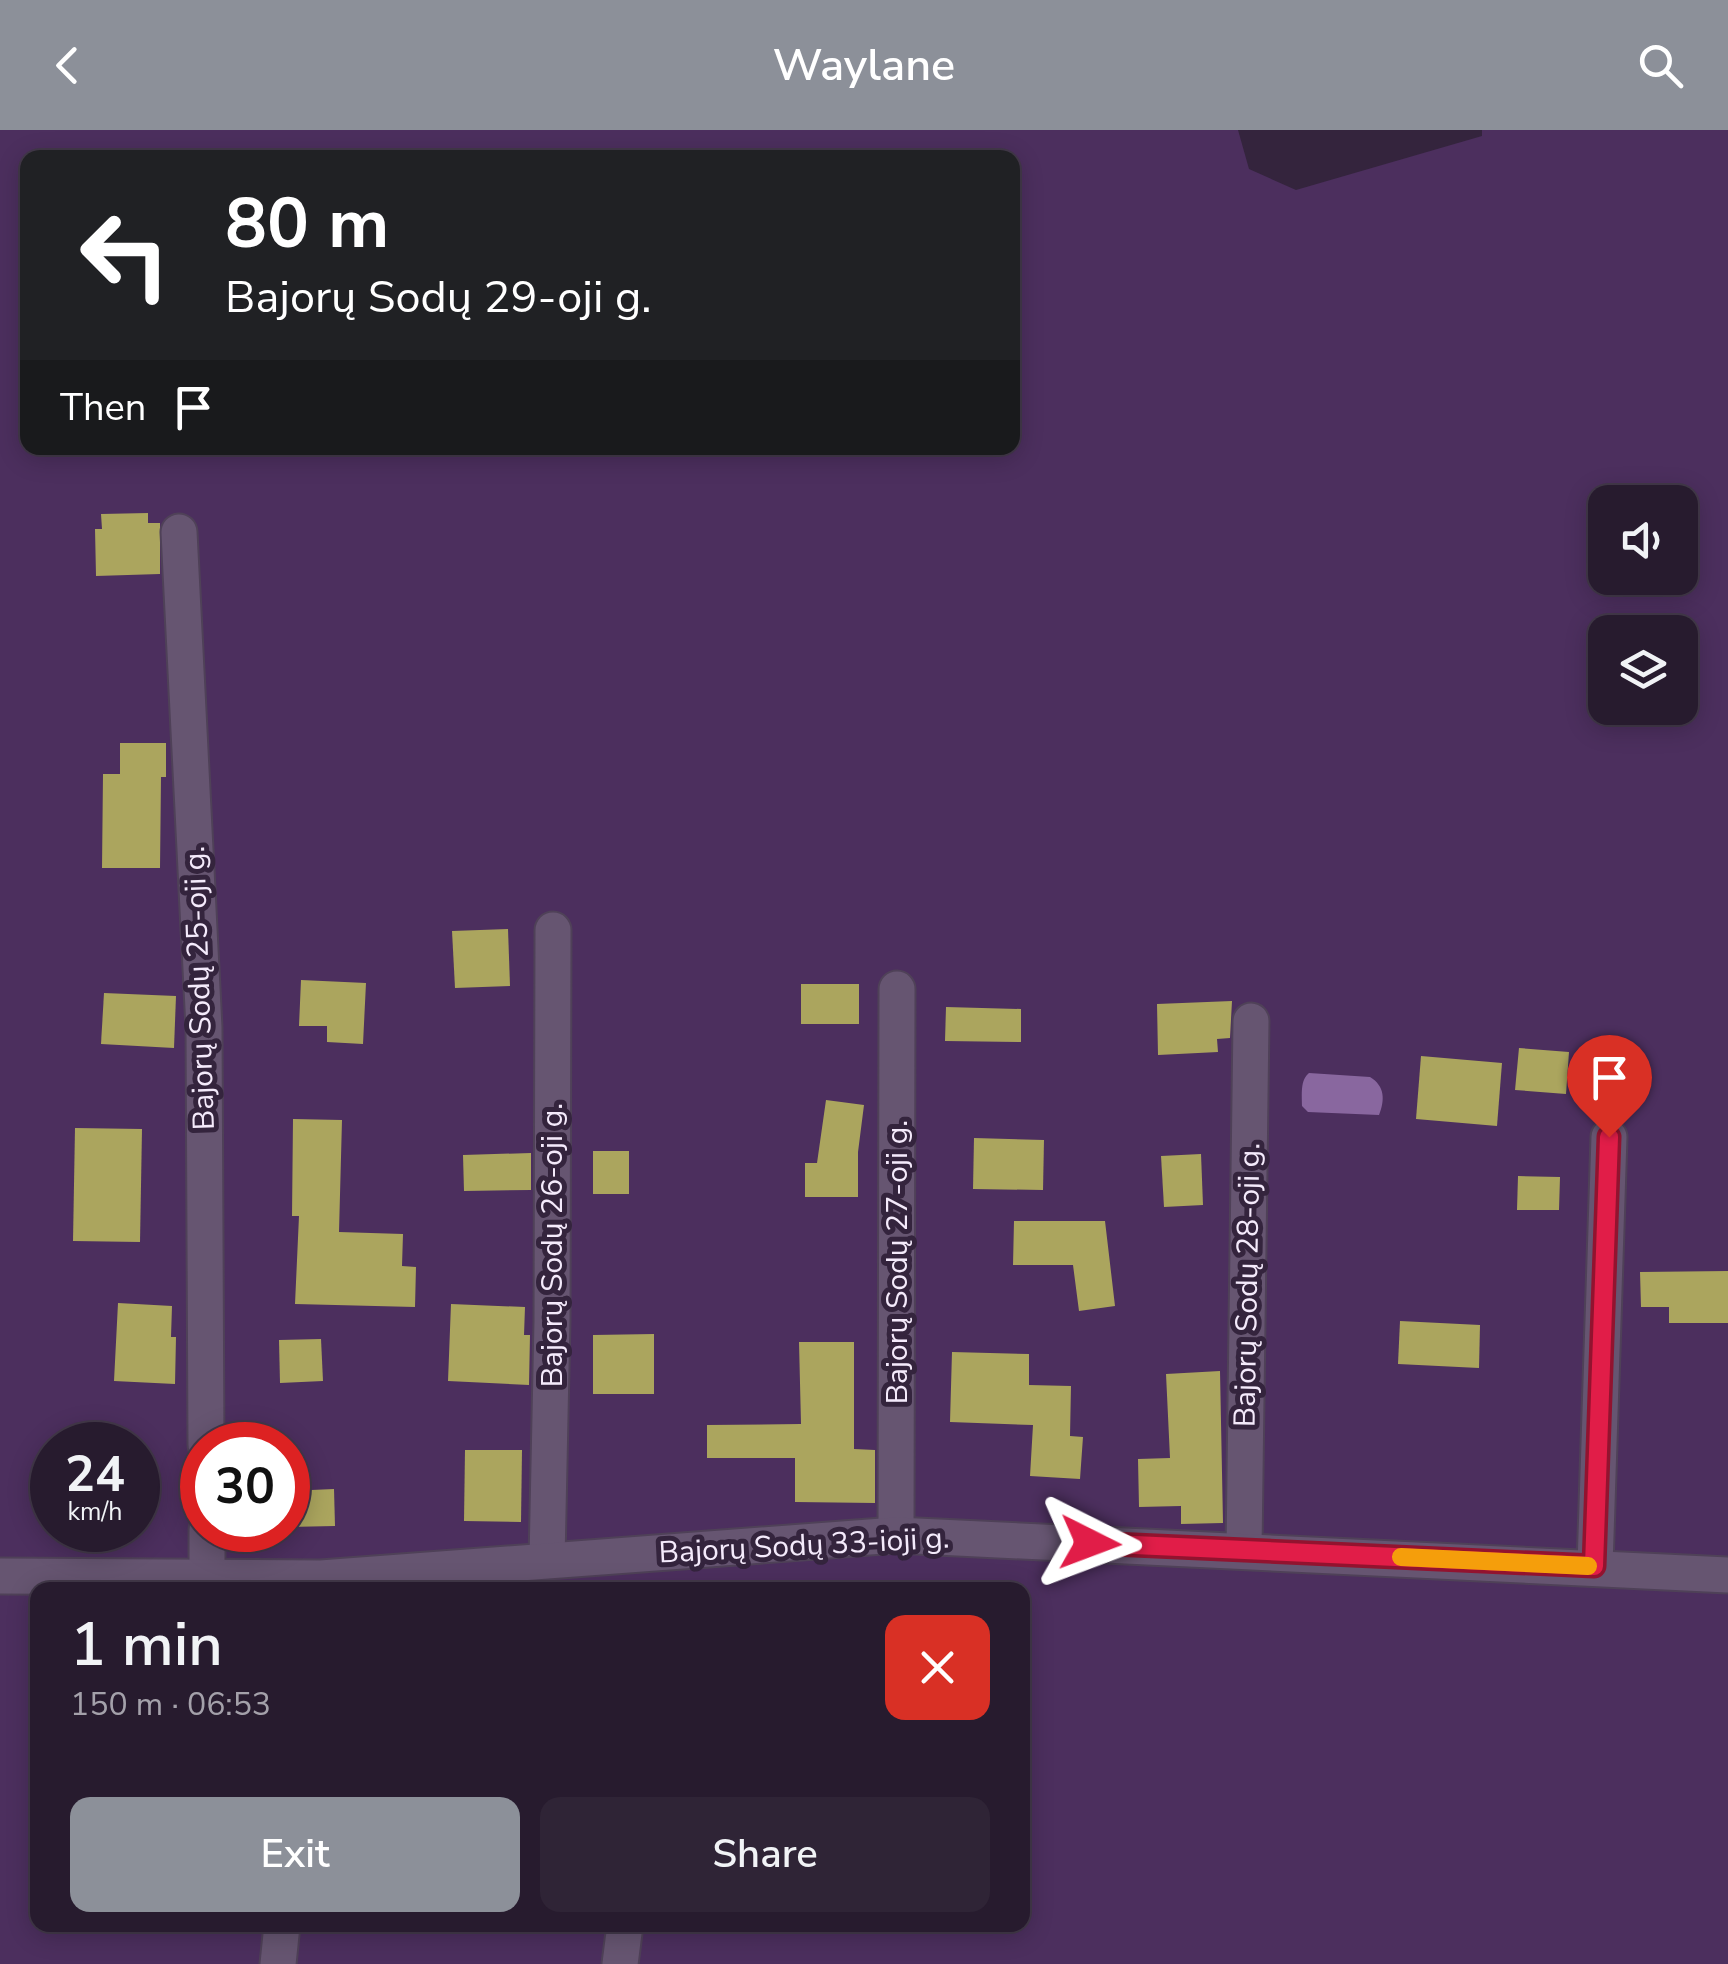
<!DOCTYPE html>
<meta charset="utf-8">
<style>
:root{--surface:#271b2e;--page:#2f2436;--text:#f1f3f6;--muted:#a4a1aa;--line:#43394a;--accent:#8c9099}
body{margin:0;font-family:"Nunito Sans",sans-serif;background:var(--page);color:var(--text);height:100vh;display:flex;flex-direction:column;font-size:38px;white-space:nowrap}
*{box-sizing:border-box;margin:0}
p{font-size:32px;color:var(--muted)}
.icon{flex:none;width:55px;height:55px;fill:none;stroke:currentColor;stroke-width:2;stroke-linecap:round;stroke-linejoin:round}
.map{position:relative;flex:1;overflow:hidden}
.details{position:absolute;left:30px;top:1452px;width:1000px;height:350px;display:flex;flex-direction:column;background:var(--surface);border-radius:20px;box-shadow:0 5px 25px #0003,0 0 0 2px var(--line)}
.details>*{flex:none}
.guide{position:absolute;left:20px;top:20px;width:1000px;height:305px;border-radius:20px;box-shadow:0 5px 25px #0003,0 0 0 2px var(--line);background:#202124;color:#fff;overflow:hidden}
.controls{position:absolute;left:1588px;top:355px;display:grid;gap:20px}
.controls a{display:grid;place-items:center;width:110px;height:110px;border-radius:20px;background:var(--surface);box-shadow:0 5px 25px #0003,0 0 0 2px var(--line);font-size:50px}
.speed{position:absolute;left:30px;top:1292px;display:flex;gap:20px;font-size:50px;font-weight:700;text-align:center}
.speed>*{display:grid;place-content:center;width:130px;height:130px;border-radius:50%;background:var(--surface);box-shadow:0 5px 25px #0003,0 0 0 2px var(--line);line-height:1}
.speed small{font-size:25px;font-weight:400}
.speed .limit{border:15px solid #d22;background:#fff;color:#111}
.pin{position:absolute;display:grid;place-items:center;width:85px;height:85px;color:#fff;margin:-102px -42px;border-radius:50% 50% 50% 0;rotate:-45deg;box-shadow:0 0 10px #0007}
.pin .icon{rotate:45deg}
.me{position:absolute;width:110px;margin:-55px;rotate:93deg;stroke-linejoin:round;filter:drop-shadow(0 0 8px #0008)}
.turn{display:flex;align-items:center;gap:35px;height:210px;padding:0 40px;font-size:45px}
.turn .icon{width:130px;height:130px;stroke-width:2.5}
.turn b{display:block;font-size:70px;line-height:85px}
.then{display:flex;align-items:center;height:95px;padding:0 40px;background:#0003;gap:20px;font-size:38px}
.round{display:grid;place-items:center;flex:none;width:105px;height:105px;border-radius:20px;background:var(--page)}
.head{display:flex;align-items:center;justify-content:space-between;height:170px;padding:0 40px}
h1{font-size:60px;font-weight:600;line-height:75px}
.cta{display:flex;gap:20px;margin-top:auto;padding:20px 40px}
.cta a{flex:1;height:115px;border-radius:20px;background:var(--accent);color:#fff;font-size:40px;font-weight:600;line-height:115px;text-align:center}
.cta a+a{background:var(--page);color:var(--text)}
header{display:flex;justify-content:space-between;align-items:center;height:130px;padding:0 40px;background:var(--accent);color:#fff;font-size:45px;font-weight:600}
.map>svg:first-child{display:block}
.green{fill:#4c2f5e;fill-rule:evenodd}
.water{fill:#89679f}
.building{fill:#aba55e}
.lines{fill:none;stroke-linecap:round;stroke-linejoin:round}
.minor-casing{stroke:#4f4158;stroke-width:39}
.minor{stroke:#665571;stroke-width:35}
.route-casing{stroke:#92132f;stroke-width:25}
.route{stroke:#e11d48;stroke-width:18}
.slow{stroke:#f59e0b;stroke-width:18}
.labels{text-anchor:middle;stroke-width:10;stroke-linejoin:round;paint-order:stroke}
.street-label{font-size:30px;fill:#f4eafb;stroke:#34243d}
</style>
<header><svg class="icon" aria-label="back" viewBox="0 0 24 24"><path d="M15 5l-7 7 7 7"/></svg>Waylane<svg class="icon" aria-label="search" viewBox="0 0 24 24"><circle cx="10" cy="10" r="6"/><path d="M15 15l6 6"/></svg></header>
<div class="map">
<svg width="1728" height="1834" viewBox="0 0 1728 1834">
<rect width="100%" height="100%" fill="#34243d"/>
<!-- green -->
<path class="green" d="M0 0H1238L1249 39 1296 60 1482 6V0H1728V1834H0ZM28 28H1012V318H28ZM1605 372H1680V448H1605ZM1605 502H1680V578H1605ZM52 1315H138V1400H52ZM202 1315H288V1400H202ZM38 1460H1022V1795H38Z"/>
<!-- water -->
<path class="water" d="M1309 943 1370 947C1385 956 1385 970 1379 985L1308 982 1302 976C1302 965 1300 950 1309 943Z"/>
<!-- building -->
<g class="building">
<path d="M148 383V393H160V444L96 446 95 399H102L101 384Z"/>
<path d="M120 613H166V647H161L160 738H102L103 644H120Z"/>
<path d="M508 799 510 856 455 858 452 801Z"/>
<path d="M301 850 366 853 363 914 327 912V896H299Z"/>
<rect x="801" y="854" width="58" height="40"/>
<path d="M104 863 176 866 174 918 101 914Z"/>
<path d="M1232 871 1230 908 1217 909 1218 922 1158 925 1157 874Z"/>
<path d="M946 877 1021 879V912L945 911Z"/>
<path d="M1519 918 1569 922 1566 964 1515 960Z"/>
<path d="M1421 926 1502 933 1497 996 1416 989Z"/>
<path d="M826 970 864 975 858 1022V1067H805V1033H817Z"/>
<path d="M293 989 342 990 339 1102 403 1104 402 1136 416 1137 415 1177 295 1174 299 1086H292Z"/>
<path d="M75 998 142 999 140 1112 73 1111Z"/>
<path d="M974 1008 1044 1010 1043 1060 973 1059Z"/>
<rect x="593" y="1021" width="36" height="43"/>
<path d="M531 1023V1060L464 1061 463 1025Z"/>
<path d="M1201 1024 1203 1075 1164 1077 1161 1026Z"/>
<path d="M1518 1046 1560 1047 1559 1080H1517Z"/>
<path d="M1014 1091H1105L1115 1176 1079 1181 1073 1135H1013Z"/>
<path d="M1728 1141V1193H1669V1177H1641L1640 1142Z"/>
<path d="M118 1173 172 1176 171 1207H176L175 1254 114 1251Z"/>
<path d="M451 1174 525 1177 524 1205H530L529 1255 448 1251Z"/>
<path d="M1400 1191 1480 1195 1479 1238 1398 1234Z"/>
<path d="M654 1204V1264H593V1205Z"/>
<path d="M321 1209 323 1251 280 1253 279 1210Z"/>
<path d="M799 1212H854V1319L875 1320V1373L795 1372V1328H707V1295L801 1294Z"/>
<path d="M952 1222 1029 1224V1255L1071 1256 1070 1306 1083 1307 1080 1349 1030 1346 1033 1295 950 1292Z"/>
<path d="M1220 1241 1223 1393 1181 1394V1376L1139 1377 1138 1329 1170 1328 1166 1244Z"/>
<path d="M465 1320H522L521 1392 464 1391Z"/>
<path d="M334 1359 335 1396 288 1397V1361Z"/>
</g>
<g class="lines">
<defs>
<g id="minor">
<path d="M179 402 204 898 206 1315"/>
<path d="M207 1400V1448"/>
<path d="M896 1405 897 859"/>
<path d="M1244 1420 1251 891"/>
<path d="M547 1430 552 1191 553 800"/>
<path d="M1595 1436 1609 1007"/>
<path d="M0 1446 321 1448 896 1405 1728 1445"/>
<path d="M278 1834 282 1795"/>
<path d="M620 1834 625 1795"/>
</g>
</defs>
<!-- minor casing -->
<use href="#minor" class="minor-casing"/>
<!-- minor -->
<use href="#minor" class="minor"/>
</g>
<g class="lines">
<defs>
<path id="route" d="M1090 1413 1594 1436 1609 1007"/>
</defs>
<!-- route casing -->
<use href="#route" class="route-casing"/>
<!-- route -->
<use href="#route" class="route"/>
<!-- slow -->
<path class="slow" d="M1401 1427 1588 1436"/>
</g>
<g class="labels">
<!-- street labels -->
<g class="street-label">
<text transform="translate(199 858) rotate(-92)" y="10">Bajorų Sodų 25-oji g.</text>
<text transform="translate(552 1115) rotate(-90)" y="10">Bajorų Sodų 26-oji g.</text>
<text transform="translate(897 1132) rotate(-90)" y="10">Bajorų Sodų 27-oji g.</text>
<text transform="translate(1247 1155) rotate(-89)" y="10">Bajorų Sodų 28-oji g.</text>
<text transform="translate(804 1415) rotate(-3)" y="10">Bajorų Sodų 33-ioji g.</text>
</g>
</g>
</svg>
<div class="controls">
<a><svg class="icon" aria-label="sound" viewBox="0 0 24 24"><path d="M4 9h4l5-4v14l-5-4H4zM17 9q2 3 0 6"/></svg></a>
<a><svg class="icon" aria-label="layers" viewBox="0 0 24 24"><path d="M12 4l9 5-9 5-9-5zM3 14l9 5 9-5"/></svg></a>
</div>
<div class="speed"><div>24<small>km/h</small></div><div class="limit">30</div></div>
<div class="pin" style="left:1609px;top:1007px;background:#d93025"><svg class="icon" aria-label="arrive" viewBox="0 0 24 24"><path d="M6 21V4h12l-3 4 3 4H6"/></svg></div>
<svg class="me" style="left:1090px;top:1413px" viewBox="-20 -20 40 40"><path d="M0-17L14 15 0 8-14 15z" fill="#e11d48" stroke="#fff" stroke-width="4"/></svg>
<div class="guide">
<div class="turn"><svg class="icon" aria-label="left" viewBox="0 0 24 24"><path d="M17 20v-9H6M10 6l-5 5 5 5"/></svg><div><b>80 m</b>Bajorų Sodų 29-oji g.</div></div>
<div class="then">Then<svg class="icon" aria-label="arrive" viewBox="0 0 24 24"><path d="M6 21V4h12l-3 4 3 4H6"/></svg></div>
</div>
<section class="details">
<div class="head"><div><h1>1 min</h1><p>150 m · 06:53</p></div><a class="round" style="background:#d93025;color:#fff"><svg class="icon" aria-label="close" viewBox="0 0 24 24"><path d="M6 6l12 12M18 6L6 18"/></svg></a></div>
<div class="cta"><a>Exit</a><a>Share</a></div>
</section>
</div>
